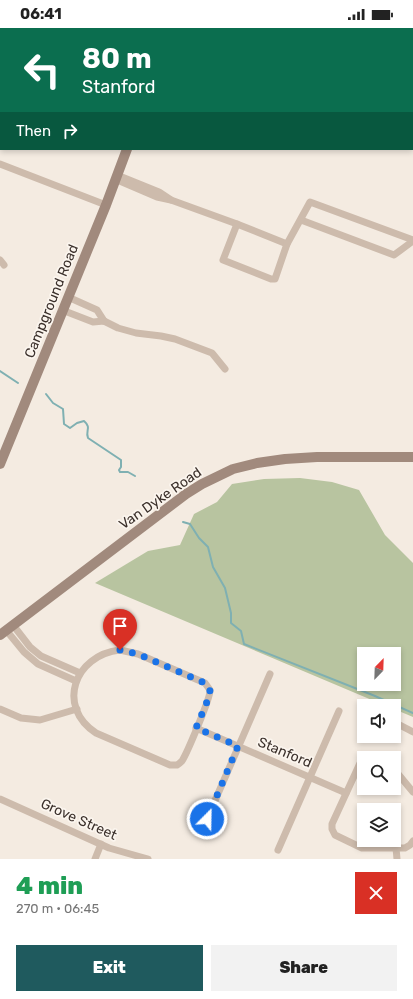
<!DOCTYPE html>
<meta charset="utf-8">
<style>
:root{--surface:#fff;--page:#f2f2f2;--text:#222;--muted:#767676;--accent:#1f5a5e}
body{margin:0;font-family:Rubik,sans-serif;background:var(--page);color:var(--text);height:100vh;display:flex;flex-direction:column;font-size:15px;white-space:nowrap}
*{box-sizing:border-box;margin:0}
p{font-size:13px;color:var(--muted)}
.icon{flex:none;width:22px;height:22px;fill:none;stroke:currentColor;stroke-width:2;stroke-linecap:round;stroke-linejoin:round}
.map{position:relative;height:831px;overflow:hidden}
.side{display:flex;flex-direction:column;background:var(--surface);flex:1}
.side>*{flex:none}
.hud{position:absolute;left:0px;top:0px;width:413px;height:122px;box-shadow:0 2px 6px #0003;background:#0b6e4f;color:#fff;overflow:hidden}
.needle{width:26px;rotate:23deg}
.controls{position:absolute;left:357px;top:619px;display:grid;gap:8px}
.controls a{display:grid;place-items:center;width:44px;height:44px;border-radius:0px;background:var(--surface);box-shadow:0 2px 6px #0003;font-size:20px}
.pin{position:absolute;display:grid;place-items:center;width:34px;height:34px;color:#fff;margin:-41px -17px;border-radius:50% 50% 50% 0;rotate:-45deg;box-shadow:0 0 4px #0007}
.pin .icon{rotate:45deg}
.me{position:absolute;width:44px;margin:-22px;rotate:23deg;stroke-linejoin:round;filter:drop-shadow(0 0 3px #0008)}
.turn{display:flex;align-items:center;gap:14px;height:84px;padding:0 16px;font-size:18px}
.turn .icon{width:52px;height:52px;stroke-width:2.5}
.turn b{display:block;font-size:28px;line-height:34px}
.then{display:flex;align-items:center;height:38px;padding:0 16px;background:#0003;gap:8px;font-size:15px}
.round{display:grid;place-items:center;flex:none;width:42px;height:42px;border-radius:0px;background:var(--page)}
.overview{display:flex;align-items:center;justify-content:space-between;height:68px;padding:0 16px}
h1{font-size:24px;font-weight:800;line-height:30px;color:#1e9e55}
.cta{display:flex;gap:8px;margin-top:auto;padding:8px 16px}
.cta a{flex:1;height:46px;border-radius:0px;background:var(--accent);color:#fff;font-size:16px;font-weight:800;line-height:46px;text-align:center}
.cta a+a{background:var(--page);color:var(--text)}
.status{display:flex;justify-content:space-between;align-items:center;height:28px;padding:0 20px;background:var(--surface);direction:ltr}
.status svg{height:11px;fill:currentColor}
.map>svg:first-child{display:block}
.green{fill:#b8c4a0;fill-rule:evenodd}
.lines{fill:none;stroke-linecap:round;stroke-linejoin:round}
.stream{stroke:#7fb0b2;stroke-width:2}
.street{stroke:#cdbbac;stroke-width:7}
.secondary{stroke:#a18a7d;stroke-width:10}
.route{stroke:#1a73e8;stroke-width:7;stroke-dasharray:0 12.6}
.labels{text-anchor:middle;stroke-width:3.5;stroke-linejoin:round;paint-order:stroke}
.street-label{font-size:14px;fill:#3b302b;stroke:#fbf5ee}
</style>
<div class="status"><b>06:41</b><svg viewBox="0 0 49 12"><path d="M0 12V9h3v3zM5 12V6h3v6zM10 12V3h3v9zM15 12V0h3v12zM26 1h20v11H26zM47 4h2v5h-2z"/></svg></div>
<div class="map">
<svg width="413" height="831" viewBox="0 0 413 831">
<rect width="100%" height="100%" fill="#f4ebe1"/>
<!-- green -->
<path class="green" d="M300 450 332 454 359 462 385 507 413 535V689L394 681V678H386L95 555 148 523 180 517 194 486 217 474 232 456 264 451ZM364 626H394V656H364Z"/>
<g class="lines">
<!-- stream -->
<g class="stream">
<path d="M0 343 18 355"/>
<path d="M46 366 53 375 63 381 64 396 70 400 77 395 84 393C92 400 85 402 88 410L121 432V439L119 442 120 444H128L135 448"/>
<path d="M183 494 190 496 199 510 208 519 213 539 225 560 231 585V595L241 603 244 616 375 668 413 685"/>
</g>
<!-- street -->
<g class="street">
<path d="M189 0 192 1"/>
<path d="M296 1V0"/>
<path d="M0 25H1"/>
<path d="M412 84 413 85"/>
<path d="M0 136 106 177"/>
<path d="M115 151 157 169 171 172 159 164 117 147"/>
<path d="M171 172 237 196 287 216"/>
<path d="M301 192 394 227 413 213"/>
<path d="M237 196 223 232 271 251H275L287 216 310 174 413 212"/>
<path d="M0 232 4 237"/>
<path d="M68 269 97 282 104 293"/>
<path d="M62 282 93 294 104 293 118 300 136 305 161 308 175 311 212 325 225 341"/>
<path d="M13 597 30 619 41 628 80 645"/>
<path d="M6 602 24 624 38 636 76 653"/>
<path d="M120 622 138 626 175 642 205 655 210 662C211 669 187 725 182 733 180 735 179 736 177 737H170L96 705C56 679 74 627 120 622Z"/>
<path d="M0 681 21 690 40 692 77 681"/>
<path d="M394 694 413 704"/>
<path d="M196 700 346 765"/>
<path d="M365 730H372"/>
<path d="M364 731 361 733 332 796V801L335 807 362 820H405L410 817 413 813"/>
<path d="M394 741 413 764"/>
<path d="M0 771 109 820 148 831"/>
<path d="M207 791 270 646"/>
<path d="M396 820 397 831"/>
<path d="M278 822 339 683"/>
<path d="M95 831 101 816"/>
</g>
<!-- secondary -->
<g class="secondary">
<path d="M174 1V0"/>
<path d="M0 436 106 177 127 121"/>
<path d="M0 607 186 466 202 456 233 441 257 435 285 431 317 429H413"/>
</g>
</g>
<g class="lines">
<!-- route -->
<path class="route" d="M120 622 138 626 205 655 210 662 209 669 196 700 238 718 207 791"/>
</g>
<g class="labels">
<!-- street labels -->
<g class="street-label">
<text transform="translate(51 273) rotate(-68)" y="5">Campground Road</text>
<text transform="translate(160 470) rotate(-35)" y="5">Van Dyke Road</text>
<text transform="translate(285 724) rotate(23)" y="5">Stanford</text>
<text transform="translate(79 791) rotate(24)" y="5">Grove Street</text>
</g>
</g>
</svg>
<div class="controls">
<a><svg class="needle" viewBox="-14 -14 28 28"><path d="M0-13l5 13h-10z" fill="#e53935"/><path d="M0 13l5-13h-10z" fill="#767676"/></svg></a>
<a><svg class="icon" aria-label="sound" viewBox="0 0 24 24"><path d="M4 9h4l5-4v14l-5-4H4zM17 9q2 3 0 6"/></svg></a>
<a><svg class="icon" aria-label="search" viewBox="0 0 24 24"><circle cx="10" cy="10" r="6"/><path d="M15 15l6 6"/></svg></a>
<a><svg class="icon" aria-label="layers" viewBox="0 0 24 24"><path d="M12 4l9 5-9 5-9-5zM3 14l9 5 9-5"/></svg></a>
</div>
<div class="pin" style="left:120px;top:622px;background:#d93025"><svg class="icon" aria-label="arrive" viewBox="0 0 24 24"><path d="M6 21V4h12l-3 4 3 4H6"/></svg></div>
<svg class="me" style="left:207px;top:791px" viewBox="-20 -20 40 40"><circle r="17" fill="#1a73e8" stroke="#fff" stroke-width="3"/><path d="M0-11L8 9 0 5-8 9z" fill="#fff"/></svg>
<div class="hud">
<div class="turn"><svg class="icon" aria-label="left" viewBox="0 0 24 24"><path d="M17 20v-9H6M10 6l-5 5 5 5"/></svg><div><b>80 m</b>Stanford</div></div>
<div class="then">Then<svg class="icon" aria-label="right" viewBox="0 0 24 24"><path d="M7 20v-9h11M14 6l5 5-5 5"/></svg></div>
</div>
</div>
<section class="side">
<div class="overview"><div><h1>4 min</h1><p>270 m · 06:45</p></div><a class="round" style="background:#d93025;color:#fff"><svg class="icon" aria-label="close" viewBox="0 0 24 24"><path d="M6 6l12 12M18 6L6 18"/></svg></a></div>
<div class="cta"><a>Exit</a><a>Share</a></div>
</section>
